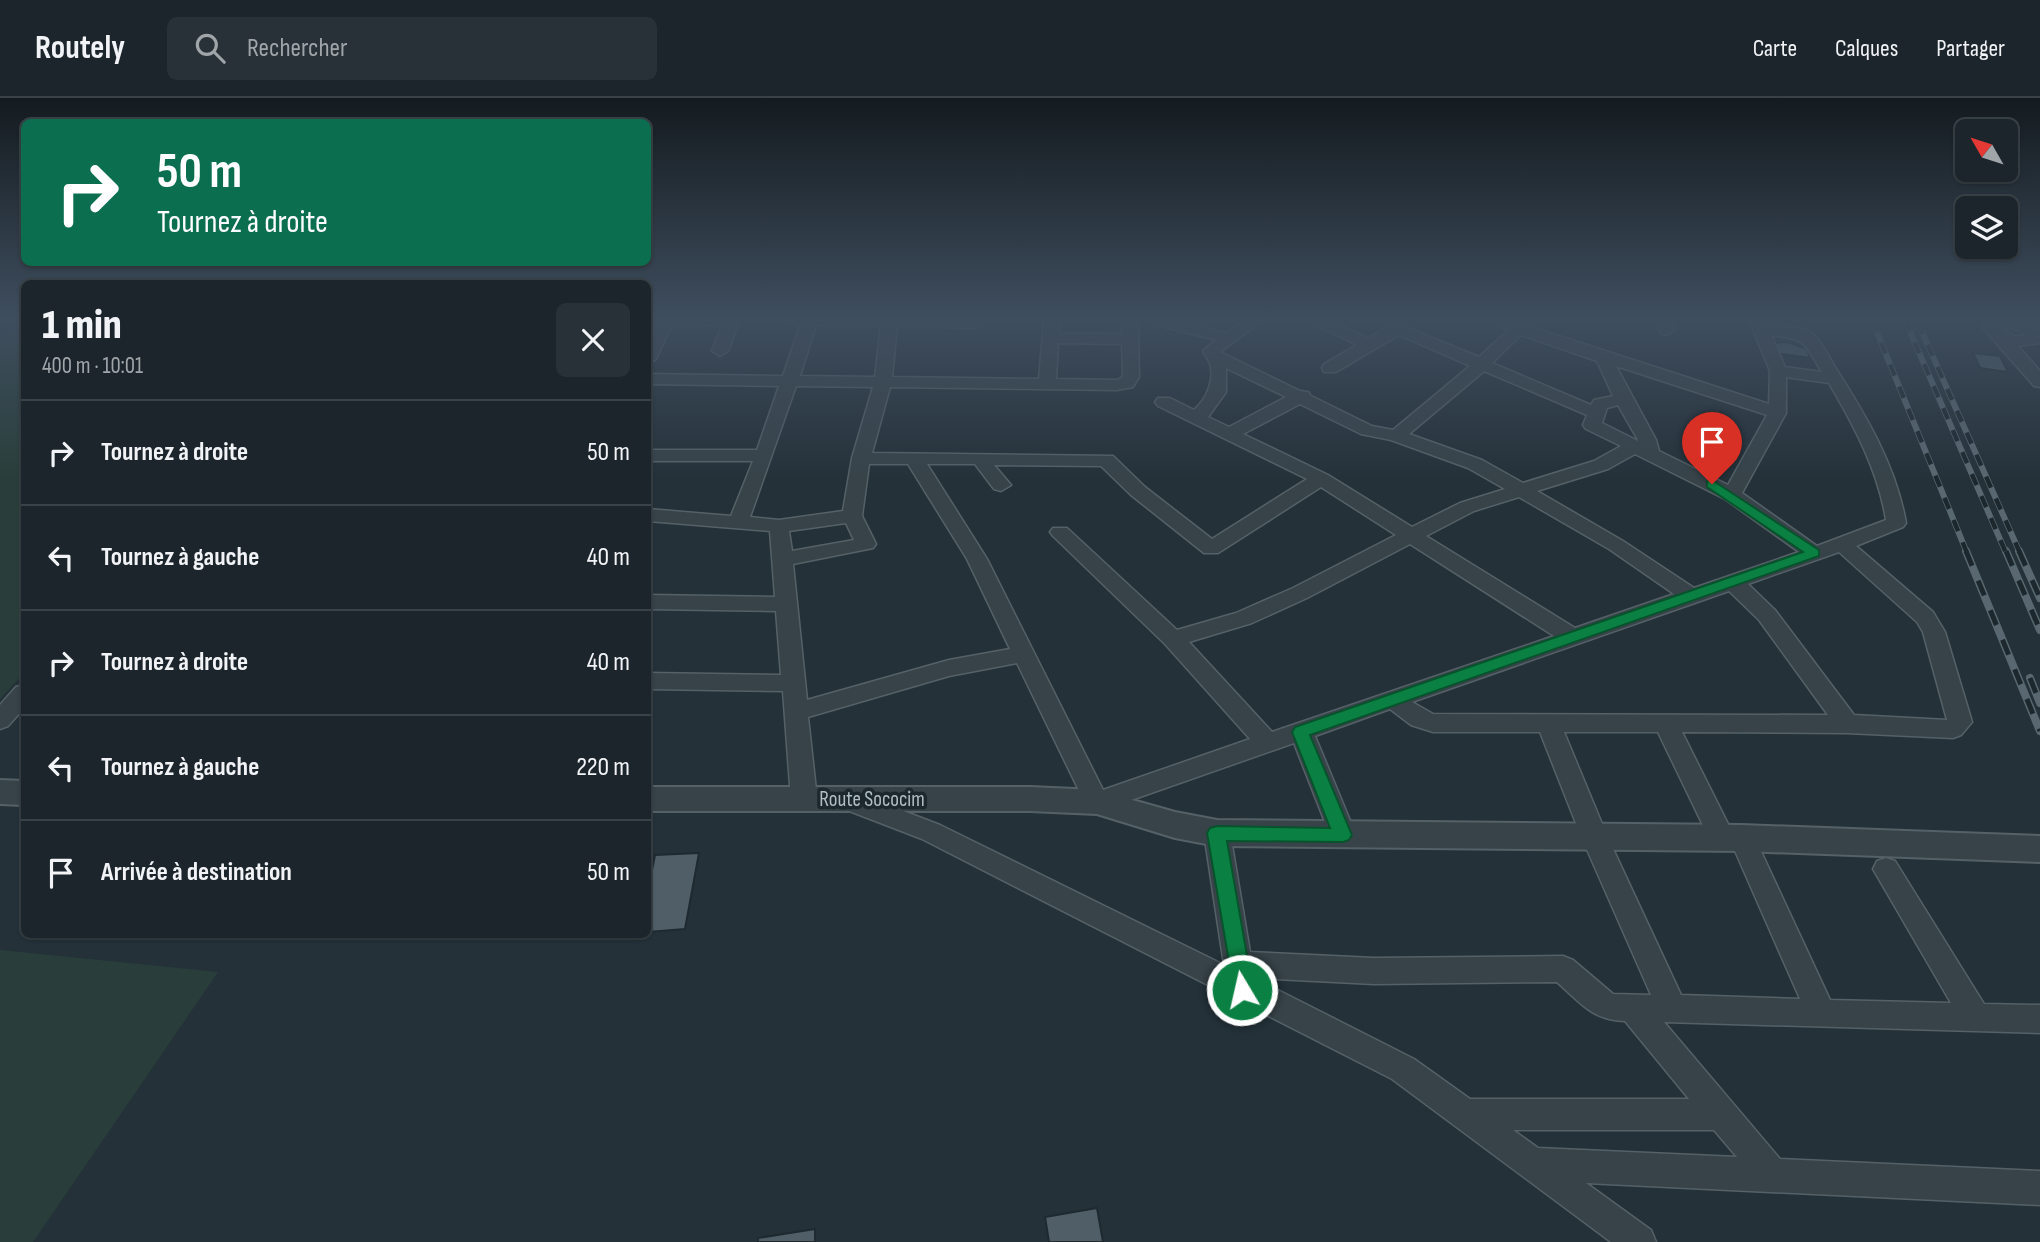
<!DOCTYPE html>
<html lang="fr">
<meta charset="utf-8">
<style>
:root{--surface:#1b252b;--page:#283137;--text:#f1f3f6;--muted:#a0a5a9;--line:#394247}
body{margin:0;font-family:"Sofia Sans Condensed",sans-serif;background:var(--page);color:var(--text);height:100vh;display:flex;flex-direction:column;font-size:26px;white-space:nowrap}
*{box-sizing:border-box;margin:0}
p{font-size:23px;color:var(--muted)}
.icon{flex:none;width:38px;height:38px;fill:none;stroke:currentColor;stroke-width:2;stroke-linecap:round;stroke-linejoin:round}
.map{position:relative;flex:1;overflow:hidden}
.panel{position:absolute;left:21px;top:182px;width:630px;height:658px;display:flex;flex-direction:column;background:var(--surface);border-radius:10px;box-shadow:0 2px 5px #0004,0 0 0 2px var(--line)}
.panel>*{flex:none}
.guide{position:absolute;left:21px;top:21px;width:630px;height:147px;border-radius:10px;box-shadow:0 2px 5px #0004,0 0 0 2px var(--line);background:#0b6e4f;color:#fff;overflow:hidden}
.needle{width:46px;rotate:309deg}
.tools{position:absolute;left:1955px;top:21px;display:grid;gap:14px}
.tools a{display:grid;place-items:center;width:63px;height:63px;border-radius:10px;background:var(--surface);box-shadow:0 2px 5px #0004,0 0 0 2px var(--line);font-size:35px}
.pin{position:absolute;display:grid;place-items:center;width:60px;height:60px;color:#fff;margin:-72px -30px;border-radius:50% 50% 50% 0;rotate:-45deg;box-shadow:0 0 7px #0007}
.pin .icon{rotate:45deg}
.me{position:absolute;width:77px;margin:-38px;rotate:351deg;stroke-linejoin:round;filter:drop-shadow(0 0 5px #0008)}
.turn{display:flex;align-items:center;gap:24px;height:147px;padding:0 21px;font-size:32px}
.turn .icon{width:91px;height:91px;stroke-width:2.5}
.turn b{display:block;font-size:49px;line-height:60px}
.round{display:grid;place-items:center;flex:none;width:74px;height:74px;border-radius:10px;background:var(--page)}
.headline{display:flex;align-items:center;justify-content:space-between;height:119px;padding:0 21px}
h1{font-size:42px;font-weight:800;line-height:52px}
ul{padding:0;list-style:none}
li{display:flex;align-items:center;gap:21px;height:105px;padding:0 21px;border-top:2px solid var(--line)}
li div{flex:1}
li b{display:block;font-size:26px}
li em{font-style:normal}
header{display:flex;align-items:center;gap:42px;box-sizing:border-box;height:98px;padding:0 35px;background:var(--surface);border-bottom:2px solid var(--line)}
header strong{font-size:33px}
nav{display:flex;gap:38px;margin-inline-start:auto;font-size:24px}
.search{width:490px;height:63px;background:var(--page);display:flex;align-items:center;gap:18px;box-sizing:border-box;padding:0 24px;border-radius:10px;color:var(--muted);font-size:26px}
.map>svg:first-child{display:block}
.green{fill:#293e3a}
.building{fill:#4f5e67;stroke:#1e2a30;stroke-width:2}
.lines{fill:none;stroke-linecap:round;stroke-linejoin:round}
.minor-casing{stroke:#556167;stroke-width:3}
.tertiary-casing{stroke:#556167;stroke-width:4}
.minor{fill:#374349;fill-rule:evenodd}
.tertiary{fill:#374349;fill-rule:evenodd}
.rail-far1-casing{stroke:#596870;stroke-width:6}
.rail-casing{stroke:#596870;stroke-width:8}
.rail-far1{stroke:#1c282e;stroke-width:4.5;stroke-dasharray:12;stroke-linecap:butt}
.rail{stroke:#1c282e;stroke-width:5;stroke-dasharray:16;stroke-linecap:butt}
.route{fill:#0b8043;stroke:#07532c;stroke-width:2}
.labels{text-anchor:middle;stroke-width:7;stroke-linejoin:round;paint-order:stroke}
.street-label{font-size:21px;fill:#b2bec5;stroke:#1c282e}
</style>
<header>
<strong>Routely</strong>
<div class="search"><svg class="icon" aria-label="search" viewBox="0 0 24 24"><circle cx="10" cy="10" r="6"/><path d="M15 15l6 6"/></svg>Rechercher</div>
<nav><a>Carte</a><a>Calques</a><a>Partager</a></nav>
</header>
<div class="map">
<svg width="2040" height="1144" viewBox="0 0 2040 1144">
<rect width="100%" height="100%" fill="#243139"/>
<!-- green -->
<g class="green">
<path d="M24 229V575L0 601V236Z"/>
<path d="M0 852 218 874 33 1144H0Z"/>
</g>
<!-- building -->
<g class="building">
<path d="M1788 244 1807 251 1810 260 1774 255 1771 245Z"/>
<path d="M1973 255 2000 258 2008 274 1980 270Z"/>
<path d="M699 755 685 831 648 834V791L655 757Z"/>
<path d="M1097 1110 1103 1144H1049L1045 1119Z"/>
<path d="M815 1131V1144H758V1140Z"/>
</g>
<g class="lines">
<defs>
<g id="minor">
<path d="M648 222H724L716 227 671 228 656 261 648 266V245L655 229H648Z"/>
<path d="M724 222H740L728 253 720 258 712 253Z"/>
<path d="M784 222H989L973 230 897 228 892 279 1039 281 1044 222H1060L1059 235 1122 236V222H1138L1139 279 1133 289 1117 292 890 289 872 355 1113 358 1145 389 1212 441 1307 381 1158 308 1155 304 1158 300H1170L1194 312C1207 301 1216 280 1209 263 1207 259 1204 257 1203 253L1216 242 1149 225 1147 222H1174L1226 235 1245 222H1263L1220 254 1300 293 1308 294 1311 298 1372 328 1393 332 1470 268 1399 237 1336 274H1324L1322 270 1324 266 1357 247 1306 222H1327L1368 240 1382 232 1400 227 1479 259 1508 232 1487 222H1510L1769 306 1770 273 1749 222H1765L1767 227C1781 229 1803 227 1814 237 1823 245 1829 259 1835 269 1865 316 1896 367 1906 425L1903 429 1856 448 1933 514 1945 534 1972 624 1961 637 1953 640 1847 635 1682 634 1732 734 1742 729 1751 732 1830 902 1951 905 1873 771 1877 763 1886 760 1895 763 1984 906 2040 907V935L1664 924 1780 1061 2040 1073V1107L1586 1085 1651 1132 1656 1144H1611L1392 981 922 741 839 709 835 702 839 695 848 692 940 727 1224 867 1204 735 1208 728 1217 724 1226 728 1230 735 1250 854 1374 860 1563 858 1573 862 1613 896 1651 897 1581 738 1540 634H1433L1411 627 1390 611 1315 638 1356 737 1352 744 1343 748 1334 744 1330 737 1294 645 1097 714 1088 711 1017 565 949 578 808 619 817 701 813 708 804 711 795 708 791 701 783 593 648 591V575L781 577 776 513 648 511V497L775 499 770 433 648 423V411L731 418 753 363H648V352H757L779 288 648 286V276L783 278 800 227 786 225ZM816 227 881 228 875 279 800 278ZM1521 237 1597 263 1613 298 1594 302 1591 307 1492 265ZM1771 237C1807 241 1804 245 1822 274L1785 269ZM1058 245 1122 246 1123 279 1117 282 1056 281ZM1616 268 1767 317 1728 387 1659 353 1656 342ZM1226 270 1286 299 1229 329 1208 319 1226 294ZM1484 273 1587 317 1583 327 1586 331 1621 348 1594 363 1523 385 1482 362 1409 336ZM1786 279 1829 285C1854 328 1878 372 1886 422L1817 448 1742 395 1786 315ZM796 288 873 289 852 360 843 413 779 422 750 419ZM1300 306 1361 336 1391 342 1468 370 1505 391 1460 405 1412 429 1328 377 1243 336ZM1618 307 1638 342V343L1602 325 1607 310ZM1635 356 1725 401 1799 454 1694 490 1623 443 1537 393 1608 371ZM869 366H908L967 461 1010 551 949 562 807 602 793 466 873 450 876 446 862 418ZM927 366H975L994 391 1001 393 1011 387 994 367 1101 368 1131 397 1204 455H1218L1321 389 1396 437 1293 490 1236 515 1177 532 1067 430H1053L1050 434 1053 438 1165 546 1250 641 1103 692 987 461ZM1519 399 1609 451 1674 496 1575 530 1426 438 1474 413ZM846 425 854 442 792 453 789 433ZM1410 446 1554 538 1272 634 1189 544 1252 525 1307 500ZM1839 454 1917 524 1923 534 1947 622 1854 617 1775 512 1748 486ZM1729 493 1759 522 1828 617 1433 616 1412 604ZM1564 634H1658L1713 748 1722 751 1732 746 1800 901 1681 897 1607 738ZM1254 880 1374 886 1557 884C1581 905 1592 922 1625 923L1689 1001H1470L1414 961ZM1513 1032H1714L1737 1059 1538 1050Z"/>
<path d="M1654 222H1670L1675 232 1667 237 1661 235Z"/>
<path d="M1990 222H2019L2040 232V245L2018 248 2040 273V289L2034 288 1982 229ZM2000 230 2015 231 2027 238H2015Z"/>
<path d="M24 587V610L8 628 0 631V607L16 589Z"/>
</g>
<g id="tertiary">
<path d="M0 682 24 683V707L0 706Z"/>
<path d="M648 689H1030L1097 692 1175 714 1217 722 1742 727 2040 738V764L1742 753 1217 748 1175 740 1097 716 1030 713H648Z"/>
</g>
</defs>
<!-- minor casing -->
<use href="#minor" class="minor-casing"/>
<!-- tertiary casing -->
<use href="#tertiary" class="tertiary-casing"/>
<!-- minor -->
<use href="#minor" class="minor"/>
<!-- tertiary -->
<use href="#tertiary" class="tertiary"/>
<defs>
<g id="rail-far1">
<path d="M1872 222 1967 455"/>
<path d="M1905 222 2006 455"/>
<path d="M1918 225 2020 455"/>
</g>
<g id="rail">
<path d="M1966 453 2040 633"/>
<path d="M2006 453 2040 532"/>
<path d="M2019 453 2040 500"/>
<path d="M2030 580 2040 605"/>
</g>
</defs>
<!-- rail-far1 casing -->
<use href="#rail-far1" class="rail-far1-casing"/>
<!-- rail casing -->
<use href="#rail" class="rail-casing"/>
<!-- rail-far1 -->
<use href="#rail-far1" class="rail-far1"/>
<!-- rail -->
<use href="#rail" class="rail"/>
</g>
<!-- sky -->
<linearGradient id="sky" x2="0" y2="1"><stop stop-color="#141b1f"/><stop offset="0.58" stop-color="#3f4e5f"/><stop offset="1" stop-color="#3f4e5f" stop-opacity="0"/></linearGradient>
<rect width="2040" height="382" fill="url(#sky)"/>
<!-- route -->
<path class="route" d="M1712 382 1819 452V458L1310 637 1352 737 1349 742 1343 744 1227 743 1253 892 1250 899 1242 902 1235 899 1207 735 1210 730 1217 728 1330 730 1292 634 1295 629 1803 454 1707 389V383Z"/>
<g class="labels">
<!-- street labels -->
<g class="street-label">
<text x="872" y="708">Route Sococim</text>
</g>
</g>
</svg>
<div class="tools">
<a><svg class="needle" viewBox="-14 -14 28 28"><path d="M0-13l5 13h-10z" fill="#e53935"/><path d="M0 13l5-13h-10z" fill="#a0a5a9"/></svg></a>
<a><svg class="icon" aria-label="layers" viewBox="0 0 24 24"><path d="M12 4l9 5-9 5-9-5zM3 14l9 5 9-5"/></svg></a>
</div>
<div class="pin" style="left:1712px;top:386px;background:#d93025"><svg class="icon" aria-label="arrive" viewBox="0 0 24 24"><path d="M6 21V4h12l-3 4 3 4H6"/></svg></div>
<svg class="me" style="left:1242px;top:892px" viewBox="-20 -20 40 40"><circle r="17" fill="#0b8043" stroke="#fff" stroke-width="3"/><path d="M0-11L8 9 0 5-8 9z" fill="#fff"/></svg>
<div class="guide">
<div class="turn"><svg class="icon" aria-label="right" viewBox="0 0 24 24"><path d="M7 20v-9h11M14 6l5 5-5 5"/></svg><div><b>50 m</b>Tournez à droite</div></div>
</div>
<section class="panel">
<div class="headline"><div><h1>1 min</h1><p>400 m · 10:01</p></div><a class="round"><svg class="icon" aria-label="close" viewBox="0 0 24 24"><path d="M6 6l12 12M18 6L6 18"/></svg></a></div>
<ul>
<li><svg class="icon" aria-label="right" viewBox="0 0 24 24"><path d="M7 20v-9h11M14 6l5 5-5 5"/></svg><div><b>Tournez à droite</b></div><em>50 m</em></li>
<li><svg class="icon" aria-label="left" viewBox="0 0 24 24"><path d="M17 20v-9H6M10 6l-5 5 5 5"/></svg><div><b>Tournez à gauche</b></div><em>40 m</em></li>
<li><svg class="icon" aria-label="right" viewBox="0 0 24 24"><path d="M7 20v-9h11M14 6l5 5-5 5"/></svg><div><b>Tournez à droite</b></div><em>40 m</em></li>
<li><svg class="icon" aria-label="left" viewBox="0 0 24 24"><path d="M17 20v-9H6M10 6l-5 5 5 5"/></svg><div><b>Tournez à gauche</b></div><em>220 m</em></li>
<li><svg class="icon" aria-label="arrive" viewBox="0 0 24 24"><path d="M6 21V4h12l-3 4 3 4H6"/></svg><div><b>Arrivée à destination</b></div><em>50 m</em></li>
</ul>
</section>
</div>
